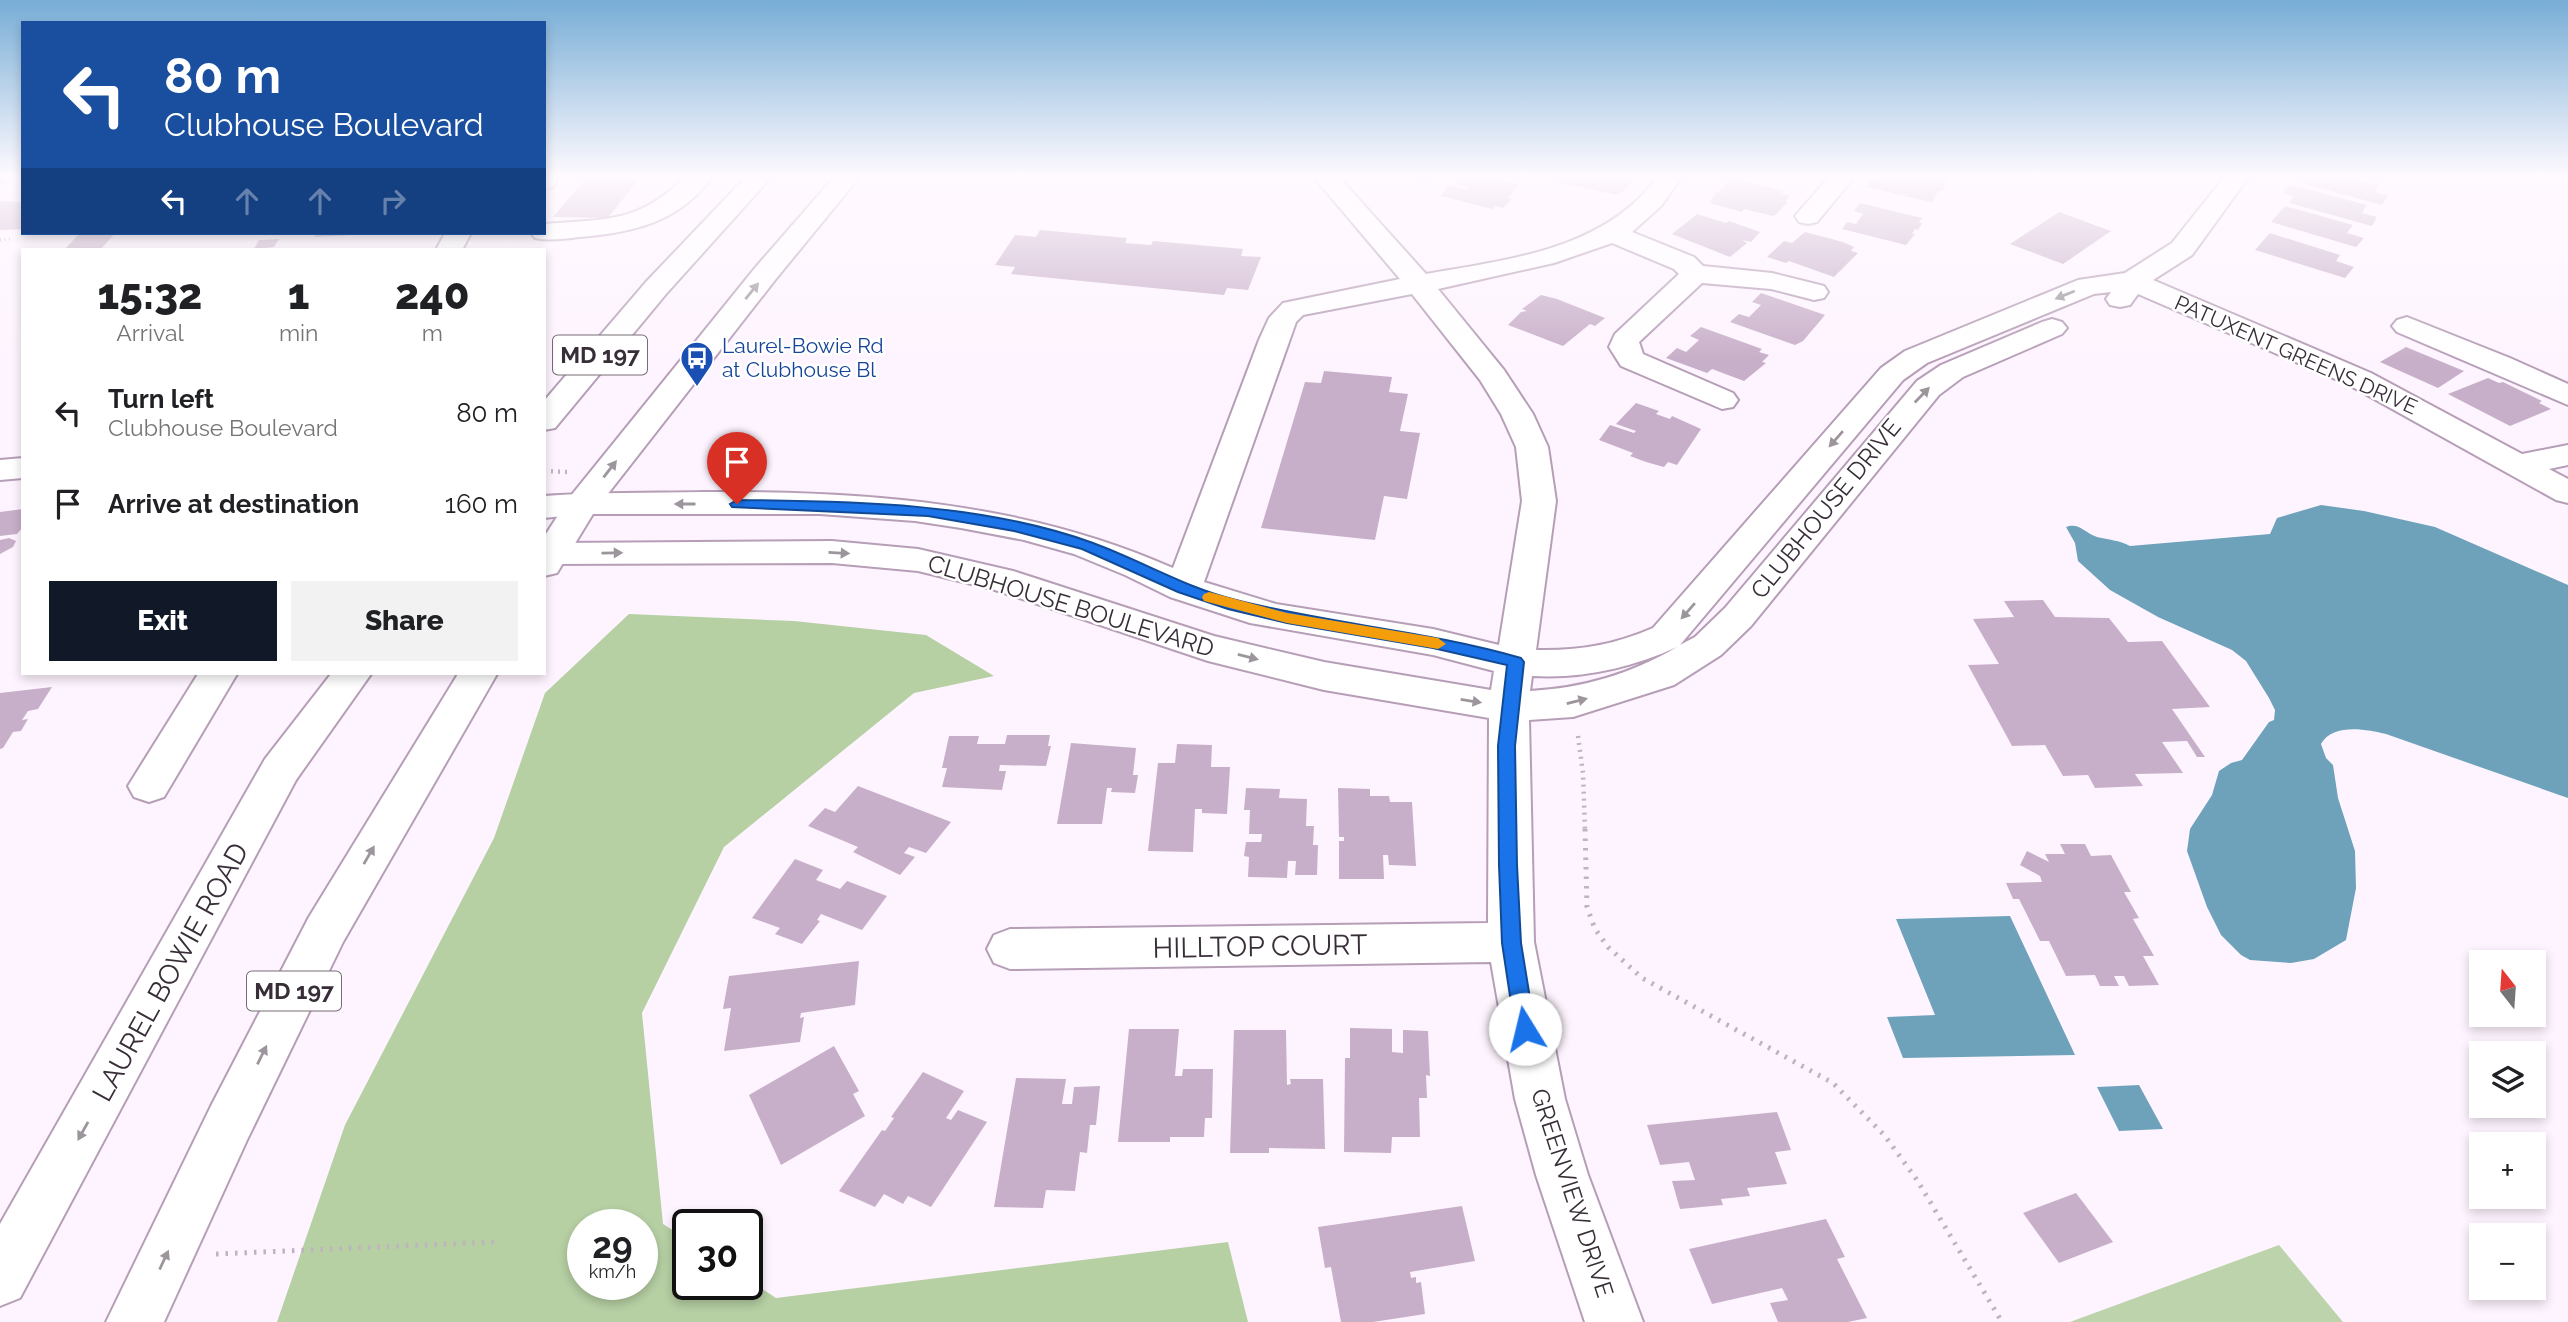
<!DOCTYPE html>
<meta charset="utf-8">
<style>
:root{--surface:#fff;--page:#f2f2f2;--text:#202124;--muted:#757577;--accent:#111827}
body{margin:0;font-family:Raleway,sans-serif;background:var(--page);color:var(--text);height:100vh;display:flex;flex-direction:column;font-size:26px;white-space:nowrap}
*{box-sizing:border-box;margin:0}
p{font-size:23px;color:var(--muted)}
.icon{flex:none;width:38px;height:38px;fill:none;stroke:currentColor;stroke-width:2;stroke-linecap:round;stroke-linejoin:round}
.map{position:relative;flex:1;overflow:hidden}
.details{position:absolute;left:21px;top:248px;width:525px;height:427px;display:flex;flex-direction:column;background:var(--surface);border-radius:0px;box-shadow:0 4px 10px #0003}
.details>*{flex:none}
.hud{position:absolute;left:21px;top:21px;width:525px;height:214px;border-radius:0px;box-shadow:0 4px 10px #0003;background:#1a4fa0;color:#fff;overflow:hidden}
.needle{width:46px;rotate:343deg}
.fabs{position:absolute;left:2469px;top:950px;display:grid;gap:14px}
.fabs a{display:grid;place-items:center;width:77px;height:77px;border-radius:0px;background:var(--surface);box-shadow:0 4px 10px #0003;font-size:35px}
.speed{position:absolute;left:567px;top:1209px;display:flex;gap:14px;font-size:35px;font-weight:700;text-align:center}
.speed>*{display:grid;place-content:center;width:91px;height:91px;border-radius:50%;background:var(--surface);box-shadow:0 4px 10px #0003;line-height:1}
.speed small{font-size:18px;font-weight:400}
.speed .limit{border:4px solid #111;border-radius:10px;background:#fff;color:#111}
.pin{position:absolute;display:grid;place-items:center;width:60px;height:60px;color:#fff;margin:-72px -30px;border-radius:50% 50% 50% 0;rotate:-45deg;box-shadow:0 0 7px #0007}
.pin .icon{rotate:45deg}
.me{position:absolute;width:77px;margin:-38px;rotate:351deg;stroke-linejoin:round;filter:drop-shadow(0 0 5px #0008)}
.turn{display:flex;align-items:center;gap:24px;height:147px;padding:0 28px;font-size:32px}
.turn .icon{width:91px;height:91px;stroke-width:2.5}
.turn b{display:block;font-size:49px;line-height:60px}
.lanes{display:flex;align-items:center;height:66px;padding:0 28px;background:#0003;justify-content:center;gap:35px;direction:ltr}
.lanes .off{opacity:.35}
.eta{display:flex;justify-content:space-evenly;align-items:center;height:119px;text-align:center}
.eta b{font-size:42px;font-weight:800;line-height:49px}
.button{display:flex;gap:14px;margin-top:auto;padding:14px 28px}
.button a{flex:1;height:80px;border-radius:0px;background:var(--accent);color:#fff;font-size:28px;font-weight:800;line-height:80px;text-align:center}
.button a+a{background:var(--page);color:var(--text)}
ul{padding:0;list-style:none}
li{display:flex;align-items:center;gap:21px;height:91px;padding:0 28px}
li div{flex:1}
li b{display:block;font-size:26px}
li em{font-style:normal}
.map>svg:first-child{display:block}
.green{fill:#bcd3ab}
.forest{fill:#b6cfa3;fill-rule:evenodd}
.water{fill:#6ea2ba}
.building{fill:#c8afc9}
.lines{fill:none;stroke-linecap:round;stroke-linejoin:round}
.minor-casing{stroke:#b69eb7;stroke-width:4}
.major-casing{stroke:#b69eb7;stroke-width:4}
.path-far2{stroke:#beb4bf;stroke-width:3.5;stroke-dasharray:1 3.5;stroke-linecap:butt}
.path-far1{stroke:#beb4bf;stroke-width:4.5;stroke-dasharray:2 5;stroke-linecap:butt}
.path{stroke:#beb4bf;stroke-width:5;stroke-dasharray:2.5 7;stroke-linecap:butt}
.minor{fill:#fff;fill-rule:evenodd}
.major{fill:#fff;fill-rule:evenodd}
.oneway{fill:#9c969c}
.route{fill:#1a73e8;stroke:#114b97;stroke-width:2}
.slow{fill:#f59e0b}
.labels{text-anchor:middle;stroke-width:5;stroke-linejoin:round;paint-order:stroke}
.far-transit-label{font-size:21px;fill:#164399;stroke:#fff;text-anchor:start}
.far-street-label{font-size:21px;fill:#382e38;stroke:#fff}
.shield{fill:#fff;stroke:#746d74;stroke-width:2}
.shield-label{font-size:23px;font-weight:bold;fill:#382e38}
.street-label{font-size:24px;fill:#382e38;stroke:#fff}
.near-street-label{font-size:28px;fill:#382e38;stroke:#fff}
</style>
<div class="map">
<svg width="2568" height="1322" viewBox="0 0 2568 1322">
<rect width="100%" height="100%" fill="#fef4ff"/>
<!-- green -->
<path class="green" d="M2279 1245 2343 1322H2070Z"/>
<!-- forest -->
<path class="forest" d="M629 614 794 621 926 635 994 676 914 693 724 847 642 1013 663 1224 688 1240V1284H747V1279L776 1298 1228 1242 1248 1322H277L345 1125 494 838 545 693ZM583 1225H642V1284H583Z"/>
<!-- water -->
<g class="water">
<path d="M2321 505 2364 511 2435 527 2568 585V798L2386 734C2366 729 2332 723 2321 744L2326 758 2333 765 2338 798 2355 851 2356 888 2346 940 2314 959 2291 963 2250 960 2241 955 2221 935 2207 907 2187 851 2190 829 2212 795 2219 771 2231 763 2242 760 2269 722 2274 720 2275 710 2269 698 2246 661 2232 650 2158 617 2110 590 2078 561 2075 543 2066 527C2079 522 2085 533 2097 537 2109 540 2119 540 2130 546L2270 534 2277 518Z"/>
<path d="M2010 916 2075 1055 1903 1058 1887 1017 1935 1015 1896 919Z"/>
<path d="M2139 1085 2163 1129 2119 1131 2097 1087Z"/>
</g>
<!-- building -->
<g class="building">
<path d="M0 175H19L0 186Z"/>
<path d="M589 175H642L608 218 553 217Z"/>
<path d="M1406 175H1437L1429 181 1404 176Z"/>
<path d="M1465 175H1486L1484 177 1519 184 1508 198 1512 199 1503 208 1496 206 1492 209 1441 196 1449 185 1468 190 1470 188 1454 184Z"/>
<path d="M1562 175H1636L1625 190 1617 195 1556 182Z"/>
<path d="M1877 175H1933L1947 180 1944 185H1946L1943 191 1939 190 1932 202 1905 196 1907 193 1902 195 1866 187 1871 179 1880 181 1883 177Z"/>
<path d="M2308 175H2340L2379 185 2374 192 2388 196 2382 205 2301 183Z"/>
<path d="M2355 175H2384L2378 182Z"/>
<path d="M1731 178 1784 191 1782 194 1790 195 1786 201 1788 202 1774 216 1744 209 1742 212 1710 203 1716 192 1736 197 1719 192Z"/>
<path d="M2288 184 2367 205 2362 213 2377 217 2372 226 2289 203 2294 196 2282 193Z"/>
<path d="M0 201 23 202V229L0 230Z"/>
<path d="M1860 203 1922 218 1919 223H1922L1918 230 1915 229 1912 234H1915L1906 245 1842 229 1847 222 1856 224 1863 214 1854 211Z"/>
<path d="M2285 206 2353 225 2347 233 2364 238 2356 247 2271 222Z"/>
<path d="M2059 212 2111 231 2063 264 2010 244Z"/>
<path d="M1697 214 1726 223 1729 221 1760 232 1751 242 1742 240 1747 243 1730 257 1672 234Z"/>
<path d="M1040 230 1127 238 1125 243 1151 245 1153 241 1243 249 1241 256 1261 257 1248 290 1227 288 1224 295 1011 274 1015 267 995 265 1015 235 1036 237Z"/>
<path d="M1805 232 1843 242 1854 247 1851 251 1858 253 1834 277 1789 261 1786 263 1767 257 1784 241 1792 243Z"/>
<path d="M80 233H115L101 249 64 250Z"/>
<path d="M317 233H354L352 235 314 237Z"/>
<path d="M2270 233 2340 255 2336 261 2354 267 2345 278 2255 250Z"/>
<path d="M279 239 274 247 254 249 259 240Z"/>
<path d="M1761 293 1825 315 1803 341 1795 345 1730 322 1739 314 1749 317 1761 305 1752 302Z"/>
<path d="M1541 295 1557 299 1605 318 1595 326 1590 324 1563 346 1508 325 1521 312 1527 311 1522 309Z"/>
<path d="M1701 327 1762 349 1759 352 1769 355 1762 362 1766 363 1744 381 1712 369 1707 373 1666 358 1677 348 1686 352 1699 340 1690 336Z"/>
<path d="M2406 347 2464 371 2438 388 2380 362Z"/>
<path d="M1324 371 1392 377 1389 392 1408 394 1400 431 1420 433 1407 499 1384 496 1375 540 1261 528 1305 382 1321 383Z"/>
<path d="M2488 378 2499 383 2503 382 2542 401 2539 403 2551 409 2510 426 2448 394Z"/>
<path d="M1636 403 1659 411 1656 414 1670 419 1672 416 1701 429 1677 465 1668 462 1664 467 1646 462 1630 456 1633 453 1599 440 1610 425 1634 433 1636 431 1616 424Z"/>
<path d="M23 509V527L17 534 0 536V512Z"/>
<path d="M9 538 16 541 13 547 0 554V540Z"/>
<path d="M2043 600 2055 617 2109 618 2128 642 2162 641 2210 707 2172 709 2205 757H2197L2187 741 2162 742 2183 773 2135 774 2143 786 2095 788 2088 775 2063 776 2045 745 2012 746 1968 665 1999 664 1973 619 2014 617 2004 601Z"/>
<path d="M52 687 38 709 28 711 22 720 28 719 21 731 13 732 3 748 0 749V693Z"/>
<path d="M1007 735H1050L1048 746H1051L1046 766 1000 765 999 771H1006L1002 790 942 787 947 768H942L949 736H979L977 744H1005Z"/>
<path d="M1071 743 1136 748 1133 775H1138L1135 793 1111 792 1112 788H1107L1102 824H1057Z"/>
<path d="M1177 744 1212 745 1211 767H1230L1227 814 1202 813V809H1195L1193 852 1148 851 1158 763H1175Z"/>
<path d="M858 786 951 822 926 853 909 847 904 853 915 857 900 875 853 852 858 847 808 826 825 808 835 812Z"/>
<path d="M1246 788 1280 789 1279 798 1307 799 1306 826H1314L1313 845H1318L1317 875H1295L1296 861H1288L1287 878 1248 877 1249 857 1244 856 1246 842H1261L1262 834H1249L1250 810H1244Z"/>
<path d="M1338 788 1370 789V796H1389L1390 802H1412L1416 866 1389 865 1388 855H1383L1384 879H1339V841H1344V837H1339Z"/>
<path d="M2060 844H2085L2091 856 2111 855 2131 892H2124L2139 918 2133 919 2154 956H2143L2159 985 2129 986 2124 976H2114L2119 986H2100L2095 975 2066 976 2049 941H2040L2019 899H2013L2006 883 2042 882 2040 876 2020 865 2027 851 2049 862 2045 854H2065Z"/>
<path d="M795 859 823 870 816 880 840 889 847 881 887 896 862 930 821 914 817 920 820 921 802 944 775 934 780 928 752 918Z"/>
<path d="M859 961 855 1005 801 1013 800 1018 804 1017 800 1042 724 1051 731 1008 723 1009 729 976Z"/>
<path d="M1350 1028 1392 1029V1052L1403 1053V1030L1428 1031 1430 1076 1426 1075 1427 1098H1419L1420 1137H1392L1391 1153 1344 1152 1345 1058H1350Z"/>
<path d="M1129 1029H1179L1175 1076H1182L1183 1069H1213L1212 1118H1205L1204 1137H1170V1142H1118Z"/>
<path d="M1234 1030H1286L1287 1085 1291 1084 1290 1079H1323L1325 1149 1269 1148V1153H1230Z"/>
<path d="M834 1046 859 1091 853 1094 865 1116 781 1165 749 1095Z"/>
<path d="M923 1072 964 1091 946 1118 951 1120 958 1110 987 1122 931 1207 908 1196 903 1204 884 1194 875 1207 839 1191 882 1130 885 1131 894 1118 891 1117Z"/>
<path d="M1016 1078 1066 1079 1062 1104H1072L1074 1087 1100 1086 1096 1125H1090L1087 1153 1080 1152 1075 1191 1046 1190 1043 1208 994 1207Z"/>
<path d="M1777 1112 1791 1150 1775 1152 1787 1184 1747 1188 1750 1196 1721 1199 1723 1205 1680 1209 1672 1181 1695 1180 1689 1162 1660 1165 1647 1125Z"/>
<path d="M2076 1193 2113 1242 2059 1263 2023 1213Z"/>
<path d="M1462 1206 1475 1261 1410 1272 1411 1278 1416 1277V1283L1421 1282 1425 1314 1373 1322H1341L1331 1267 1325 1268 1318 1227Z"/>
<path d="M1826 1219 1845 1257 1837 1259 1867 1318 1848 1322H1778L1770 1303 1788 1300 1782 1288 1712 1304 1689 1249Z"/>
</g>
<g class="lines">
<defs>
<g id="minor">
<path d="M544 175H560L553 187 544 189Z"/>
<path d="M687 175H713C681 222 632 233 579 237 564 239 549 241 535 238L531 233H544V224C608 219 640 223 687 175Z"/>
<path d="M1312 175H1337L1426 274C1510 259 1606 250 1659 175H1683L1661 206 1632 232 1694 257 1703 266 1772 273 1824 286 1828 292 1824 298 1814 300 1771 289 1702 283 1639 342 1643 354 1733 393 1738 400 1733 407 1722 409 1621 366 1609 347 1615 334 1679 274 1674 269 1612 243 1554 263 1438 289 1504 370 1533 414 1548 447 1556 501 1536 650C1578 651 1614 645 1653 628L1881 368 1905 351 2078 280 2125 273 2172 243 2226 175H2250L2192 255 2153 280 2371 373 2522 454 2568 445V465L2549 469 2568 479V503L2556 500 2349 385 2138 294 2130 305 2120 307 2110 305 2106 299 2111 292 2094 294 1927 363 1903 380 1680 645 1695 637 1725 608 1917 381 1941 365 2042 322 2052 319 2062 322 2067 328 2062 334 1963 377 1939 395 1751 626 1721 655 1674 685 1573 717 1529 720 1534 942 1565 1099 1588 1175 1643 1322H1585L1536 1175 1515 1099 1491 962 1010 969 994 963 987 949 994 935 1010 929 1488 923 1489 718 1324 690 1208 661 992 589 918 571 832 563 544 564V539L558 543 832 541 918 549 1013 571 1214 636 1324 662 1491 690 1494 671 1433 655 1250 623 1170 597 1125 575 1074 554 1024 540 961 528 915 521 820 514H582L544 518V496C597 492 651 493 704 492 865 491 1024 502 1173 568L1259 340 1269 318 1283 303 1400 279ZM1412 294 1480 380 1501 414 1516 447 1522 501 1499 645 1433 629 1276 604 1204 582 1296 322 1303 315ZM1677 647C1631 674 1583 688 1530 691L1532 676C1583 679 1631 668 1677 647Z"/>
<path d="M1831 175H1856L1817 222 1808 224 1799 222 1795 216Z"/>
<path d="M445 233H471L462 250H436Z"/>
<path d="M2407 317 2510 358 2568 384V405L2397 332 2392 326 2397 320Z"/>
<path d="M23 458V478L0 480V460Z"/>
<path d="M198 674H237L164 797 149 802 134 797 128 786Z"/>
</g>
<g id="major">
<path d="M748 175H773L666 294 555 428 544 430V401L646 282Z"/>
<path d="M836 175H861L775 280 596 509 557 573 544 576V537L570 497 755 268Z"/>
<path d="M331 674H371L296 780 20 1298 0 1306V1224L265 759Z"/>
<path d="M458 674H497L343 942 247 1140 164 1322H106L211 1106 309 917Z"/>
</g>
</defs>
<!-- minor casing -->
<use href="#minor" class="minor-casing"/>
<!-- major casing -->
<use href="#major" class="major-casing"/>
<!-- path-far2 -->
<path class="path-far2" d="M0 240 10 239"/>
<!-- path-far1 -->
<g class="path-far1">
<path d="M544 471 568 472"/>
<path d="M1578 736 1583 773 1585 831"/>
</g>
<!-- path -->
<g class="path">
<path d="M1585 829 1587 907 1595 929 1608 947 1642 978 1833 1083 1885 1136 1917 1180 2002 1322"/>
<path d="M216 1254 494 1242"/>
</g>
<!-- minor -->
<use href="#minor" class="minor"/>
<!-- major -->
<use href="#major" class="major"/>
</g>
<!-- one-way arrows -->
<defs><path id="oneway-solid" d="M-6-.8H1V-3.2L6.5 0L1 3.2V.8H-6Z" transform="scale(1.75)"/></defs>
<g class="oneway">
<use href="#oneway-solid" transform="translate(752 291) rotate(-51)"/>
<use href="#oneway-solid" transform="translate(2065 295) rotate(158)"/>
<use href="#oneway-solid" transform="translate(1922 395) rotate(-46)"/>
<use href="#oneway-solid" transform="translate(1836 439) rotate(131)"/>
<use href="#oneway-solid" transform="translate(610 469) rotate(-52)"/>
<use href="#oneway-solid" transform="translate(685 504) rotate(-180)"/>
<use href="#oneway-solid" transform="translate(612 553) rotate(-1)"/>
<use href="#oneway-solid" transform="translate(839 553) rotate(3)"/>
<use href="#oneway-solid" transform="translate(1688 611) rotate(131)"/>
<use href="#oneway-solid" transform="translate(1248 657) rotate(14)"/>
<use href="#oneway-solid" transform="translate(1471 701) rotate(9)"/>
<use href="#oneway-solid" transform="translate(1577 701) rotate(-14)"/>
<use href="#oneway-solid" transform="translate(369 855) rotate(-60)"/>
<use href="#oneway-solid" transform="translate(262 1055) rotate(-64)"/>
<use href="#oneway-solid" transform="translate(83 1131) rotate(119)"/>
<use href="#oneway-solid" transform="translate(164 1260) rotate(-65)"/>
</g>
<!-- sky -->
<linearGradient id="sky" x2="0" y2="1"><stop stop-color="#77add6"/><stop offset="0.49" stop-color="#fffaff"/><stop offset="1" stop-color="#fffaff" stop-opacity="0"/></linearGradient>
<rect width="2568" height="360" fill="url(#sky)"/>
<!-- route -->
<path class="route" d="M737 500C853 501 983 503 1093 543 1142 561 1186 588 1236 600 1330 624 1428 631 1521 658L1524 662 1515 746 1517 865 1521 943 1535 1029 1532 1036 1525 1038 1518 1036 1515 1029 1502 943 1499 865 1498 746 1507 665 1433 648 1287 623 1228 609 1178 592 1082 549 1014 531 928 516 732 507 730 504Z"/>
<!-- slow -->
<path class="slow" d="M1209 592 1287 613 1438 638 1446 644 1438 649 1287 623 1204 601 1202 597 1204 594Z"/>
<!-- icons -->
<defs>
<symbol id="bus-pin" viewBox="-11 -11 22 30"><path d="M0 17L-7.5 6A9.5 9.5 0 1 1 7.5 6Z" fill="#1a4fb4" stroke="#fff"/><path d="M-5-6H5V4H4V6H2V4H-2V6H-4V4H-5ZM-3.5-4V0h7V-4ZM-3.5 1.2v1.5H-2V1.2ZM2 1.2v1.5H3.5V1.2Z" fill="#fff"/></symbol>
</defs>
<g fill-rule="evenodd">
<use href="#bus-pin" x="678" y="339" width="38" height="52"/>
</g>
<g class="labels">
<!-- far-transit labels -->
<g class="far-transit-label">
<text x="722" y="353">Laurel-Bowie Rd<tspan x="722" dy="24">at Clubhouse Bl</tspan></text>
</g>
<!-- far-street labels -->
<g class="far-street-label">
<text transform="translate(2296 355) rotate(24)" y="7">PATUXENT GREENS DRIVE</text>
</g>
<!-- shield labels -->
<g class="shield">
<rect x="553" y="335.5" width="94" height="39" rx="5"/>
<rect x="247" y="971.5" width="94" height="39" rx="5"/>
</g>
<g class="shield-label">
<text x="600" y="363">MD 197</text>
<text x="294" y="999">MD 197</text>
</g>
<!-- street labels -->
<g class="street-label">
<text transform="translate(1826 509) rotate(-51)" y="8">CLUBHOUSE DRIVE</text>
<text transform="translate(1071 606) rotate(17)" y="8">CLUBHOUSE BOULEVARD</text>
<text transform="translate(1572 1193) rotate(72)" y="8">GREENVIEW DRIVE</text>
</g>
<!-- near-street labels -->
<g class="near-street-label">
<text transform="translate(1260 946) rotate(-1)" y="10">HILLTOP COURT</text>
<text transform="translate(170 972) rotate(-61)" y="10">LAUREL BOWIE ROAD</text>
</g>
</g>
</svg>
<div class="fabs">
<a><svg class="needle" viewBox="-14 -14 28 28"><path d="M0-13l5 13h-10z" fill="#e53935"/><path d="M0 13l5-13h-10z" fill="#757577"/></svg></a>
<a><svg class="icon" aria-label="layers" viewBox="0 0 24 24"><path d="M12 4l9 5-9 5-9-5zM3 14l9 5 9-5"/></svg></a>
<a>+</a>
<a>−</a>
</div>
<div class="speed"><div>29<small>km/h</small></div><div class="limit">30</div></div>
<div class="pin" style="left:737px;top:504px;background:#d93025"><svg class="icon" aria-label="arrive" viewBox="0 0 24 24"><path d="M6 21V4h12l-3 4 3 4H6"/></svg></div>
<svg class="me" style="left:1525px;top:1029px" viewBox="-20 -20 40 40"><circle r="19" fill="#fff"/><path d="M0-13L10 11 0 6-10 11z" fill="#1a73e8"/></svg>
<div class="hud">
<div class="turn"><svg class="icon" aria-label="left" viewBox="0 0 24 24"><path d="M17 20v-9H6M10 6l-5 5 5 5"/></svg><div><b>80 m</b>Clubhouse Boulevard</div></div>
<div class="lanes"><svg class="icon" aria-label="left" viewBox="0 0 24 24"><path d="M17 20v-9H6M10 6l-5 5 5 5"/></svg><svg class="icon off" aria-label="ahead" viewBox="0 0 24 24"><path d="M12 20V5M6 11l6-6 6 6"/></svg><svg class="icon off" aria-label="ahead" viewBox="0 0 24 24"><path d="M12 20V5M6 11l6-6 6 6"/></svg><svg class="icon off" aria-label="right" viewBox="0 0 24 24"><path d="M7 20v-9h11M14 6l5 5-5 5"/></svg></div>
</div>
<section class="details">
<div class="eta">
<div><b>15:32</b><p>Arrival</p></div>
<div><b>1</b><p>min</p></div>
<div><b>240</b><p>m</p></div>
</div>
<ul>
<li><svg class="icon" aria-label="left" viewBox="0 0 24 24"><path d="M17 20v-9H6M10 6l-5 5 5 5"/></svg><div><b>Turn left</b><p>Clubhouse Boulevard</p></div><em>80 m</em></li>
<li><svg class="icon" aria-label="arrive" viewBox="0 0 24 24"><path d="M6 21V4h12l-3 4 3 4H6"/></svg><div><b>Arrive at destination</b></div><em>160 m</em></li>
</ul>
<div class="button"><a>Exit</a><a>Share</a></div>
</section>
</div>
